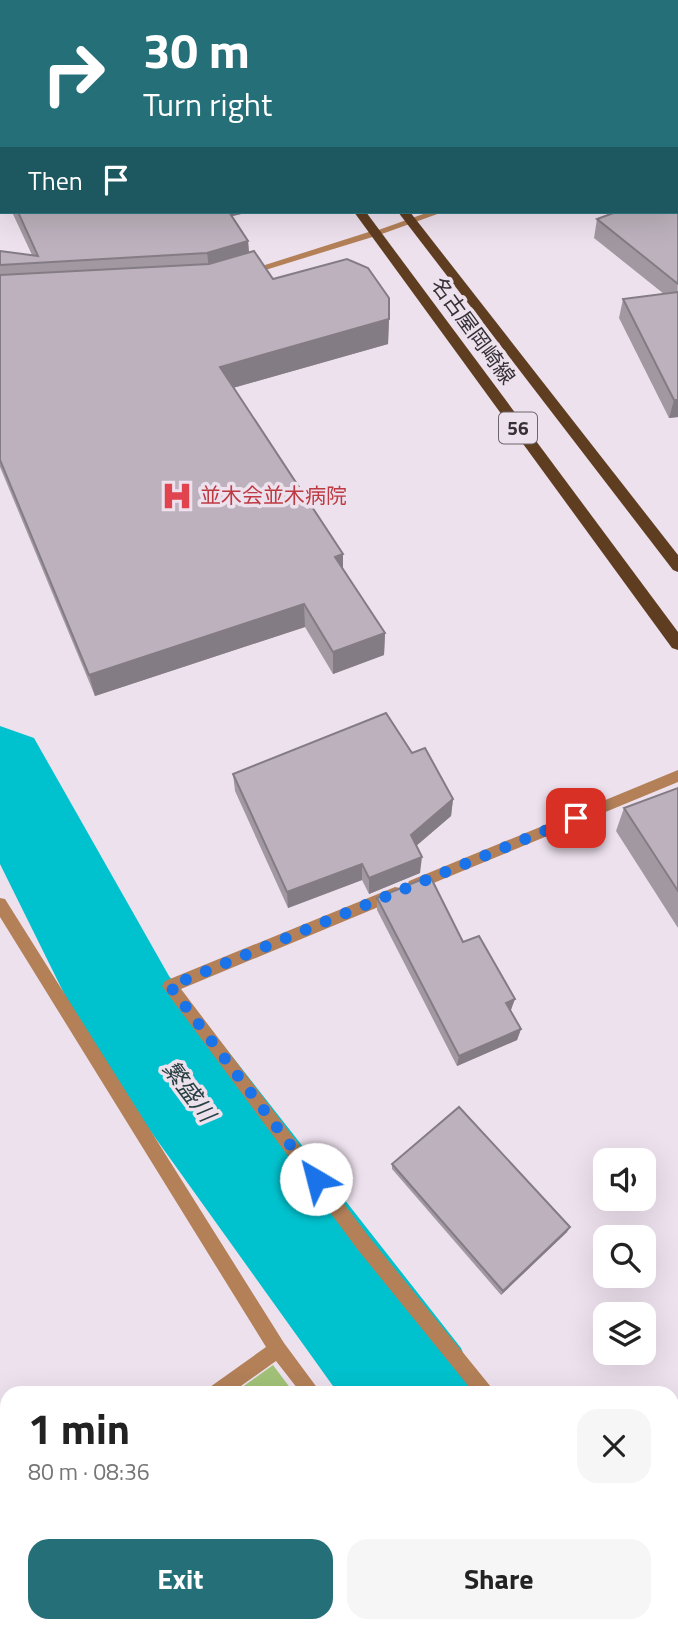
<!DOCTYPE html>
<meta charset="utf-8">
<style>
:root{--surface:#fff;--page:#f6f6f6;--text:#222;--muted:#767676;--accent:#256f79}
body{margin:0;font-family:"Titillium Web","Noto Sans JP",sans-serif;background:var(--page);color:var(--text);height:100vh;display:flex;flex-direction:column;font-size:26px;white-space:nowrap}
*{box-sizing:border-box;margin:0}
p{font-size:23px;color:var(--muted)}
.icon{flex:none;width:38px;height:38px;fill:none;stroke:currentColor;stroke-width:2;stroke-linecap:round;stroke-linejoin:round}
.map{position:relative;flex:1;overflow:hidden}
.panel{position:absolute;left:0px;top:1386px;width:679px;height:247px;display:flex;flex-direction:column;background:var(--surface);border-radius:21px 21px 0 0;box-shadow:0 7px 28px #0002}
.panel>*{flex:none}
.guide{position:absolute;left:0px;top:0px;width:679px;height:214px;box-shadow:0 7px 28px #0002;background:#256f79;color:#fff;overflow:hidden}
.tools{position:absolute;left:593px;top:1148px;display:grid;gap:14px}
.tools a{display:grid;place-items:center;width:63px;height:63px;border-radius:14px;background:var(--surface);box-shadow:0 7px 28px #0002;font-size:35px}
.pin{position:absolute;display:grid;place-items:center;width:60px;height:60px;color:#fff;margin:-30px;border-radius:14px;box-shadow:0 4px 10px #0006}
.me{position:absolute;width:77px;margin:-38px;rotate:323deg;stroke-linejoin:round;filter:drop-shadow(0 0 5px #0008)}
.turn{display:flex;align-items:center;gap:24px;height:147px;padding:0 28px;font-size:32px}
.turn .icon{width:91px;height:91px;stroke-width:2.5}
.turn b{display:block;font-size:49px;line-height:60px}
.then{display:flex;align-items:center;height:66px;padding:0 28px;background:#0003;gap:14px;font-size:26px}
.round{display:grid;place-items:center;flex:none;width:74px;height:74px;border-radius:21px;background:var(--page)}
.headline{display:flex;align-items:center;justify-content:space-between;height:119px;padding:0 28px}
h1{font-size:42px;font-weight:700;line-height:52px}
.action{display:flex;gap:14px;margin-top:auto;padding:14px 28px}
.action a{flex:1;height:80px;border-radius:21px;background:var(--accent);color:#fff;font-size:28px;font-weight:700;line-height:80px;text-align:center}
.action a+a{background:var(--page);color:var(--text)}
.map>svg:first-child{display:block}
.green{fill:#a2c278}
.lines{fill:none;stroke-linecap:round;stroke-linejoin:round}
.river{fill:#00c2ce;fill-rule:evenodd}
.minor{fill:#b38058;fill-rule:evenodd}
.tertiary{fill:#b38058;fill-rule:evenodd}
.primary{fill:#5f3d21;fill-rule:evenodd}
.wall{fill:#a298a2}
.shaded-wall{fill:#847c84}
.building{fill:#bcb1bc;stroke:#847c84;stroke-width:2}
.route{stroke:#1a73e8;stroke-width:12;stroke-dasharray:0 21.6}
.labels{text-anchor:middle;stroke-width:7;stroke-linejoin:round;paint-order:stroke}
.shield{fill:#ede1ed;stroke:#6c656c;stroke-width:2}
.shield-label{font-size:19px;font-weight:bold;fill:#353035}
.street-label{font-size:21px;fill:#353035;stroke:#ede1ed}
.health-label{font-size:21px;fill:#be3a42;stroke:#ede1ed;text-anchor:start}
.water-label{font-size:23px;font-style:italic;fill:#274042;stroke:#ede1ed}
</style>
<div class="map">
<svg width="678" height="1632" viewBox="0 0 678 1632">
<rect width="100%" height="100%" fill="#ede1ed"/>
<!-- green -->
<g class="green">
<path d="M273 1365 294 1393H234Z"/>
<path d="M7 1554V1626H474L479 1632H0V1559Z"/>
</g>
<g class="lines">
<!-- river -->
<g class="river">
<path d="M0 726 34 738 169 976 461 1348 480 1393H338L91 1048 0 864Z"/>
<path d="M526 1626H668L671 1632H529Z"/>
</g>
<!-- minor -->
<g class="minor">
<path d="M506 0H515L516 2H507Z"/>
<path d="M375 230 379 231V235L252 274 248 275 243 272Z"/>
<path d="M678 770V782L419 889 414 891 409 889 407 885 409 881Z"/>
<path d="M395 887 400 888 402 893 400 898 181 989 370 1238 491 1387 494 1393H474L358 1250 162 986 165 981Z"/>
<path d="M0 898 5 899 284 1343 321 1393H301L276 1361 231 1393H207L210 1387 266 1347 0 917Z"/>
<path d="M7 1531V1552L0 1555V1533Z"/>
<path d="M672 1614 678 1617V1632H666L663 1626H672Z"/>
<path d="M480 1626H502L505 1632H483Z"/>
</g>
<!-- tertiary -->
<path class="tertiary" d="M429 212H443L379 235 370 233Z"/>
<!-- primary -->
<g class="primary">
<path d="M201 0H212L213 2H202Z"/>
<path d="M240 0H251L252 2H241Z"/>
<path d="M354 212H366L678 632V650L672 648Z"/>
<path d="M398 212H410L678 555V572L673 570Z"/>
</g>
</g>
<!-- wall -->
<g class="wall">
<path d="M0 0 2 2V39L0 35Z"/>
<path d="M293 0H493L494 2H294Z"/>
<path d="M677 20 678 417 669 418 619 318 623 299 664 294 594 238 597 219 610 214 611 212H677Z"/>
<path d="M0 64H2V92L0 84V80H1Z"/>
<path d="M0 160H2V190L0 186Z"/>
<path d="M12 212H250L232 216 248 241 249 252 273 279 389 319 388 344 233 388 343 554V569L385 633 384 655 333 674 305 627 95 696 0 467V251L32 255Z"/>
<path d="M412 753 453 799 451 816 416 846 420 873 369 894 362 880 288 908 235 791 233 774Z"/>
<path d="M678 788V928L616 831 624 808Z"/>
<path d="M377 898 463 942 511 1010V1011L521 1029 517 1040 457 1066 377 910Z"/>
<path d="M392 1164 567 1232 501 1295 392 1169Z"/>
</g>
<!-- shaded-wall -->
<g class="shaded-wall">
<rect x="301" y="0" width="20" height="2"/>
<path d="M220 212H250L220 219Z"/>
<path d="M248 241 250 265 210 277 207 253Z"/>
<path d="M389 319 388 344 222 391 220 367Z"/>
<path d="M674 400H678V417L669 418Z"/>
<path d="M343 554V577L335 557Z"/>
<path d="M304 604 305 627 95 696 89 675Z"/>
<path d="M385 633 384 655 333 674V652Z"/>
<path d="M453 799 451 816 409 852 411 835Z"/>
<path d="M422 857 420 873 369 894V878Z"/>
<path d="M362 864V880L288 908 287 892Z"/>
<path d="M515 999 511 1010 503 1014 506 1003Z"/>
<path d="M521 1029 517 1040 457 1066 459 1056Z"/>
<path d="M570 1227 567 1232 501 1295 503 1291Z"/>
</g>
<!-- building -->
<g class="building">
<path d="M0 0H94L95 2H2V27L0 23Z"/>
<path d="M332 0H493L494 2H333Z"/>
<path d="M677 20H678V164L677 163Z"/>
<path d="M0 160H2V178L0 174Z"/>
<path d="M678 180V284L597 219 616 212H677Z"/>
<path d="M18 212H229L248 241 207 253 0 265V251L38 256Z"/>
<path d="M254 251 273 279 347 259 368 268 389 298V319L220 367 343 554 335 557 385 633 333 652 304 604 89 675 0 460V275L209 264Z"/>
<path d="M678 292V400H674L623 299Z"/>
<path d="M386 713 412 753 425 748 453 799 411 835 422 857 369 878 362 864 287 892 233 774Z"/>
<path d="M678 788V891L624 808Z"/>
<path d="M430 876 463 942 479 936 515 999 506 1003 521 1029 459 1056 377 898Z"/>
<path d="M459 1107 570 1227 503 1291 392 1164Z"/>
</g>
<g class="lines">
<!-- route -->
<path class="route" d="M316 1179 170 986 576 818"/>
</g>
<!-- icons -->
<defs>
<symbol id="hospital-bare" viewBox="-9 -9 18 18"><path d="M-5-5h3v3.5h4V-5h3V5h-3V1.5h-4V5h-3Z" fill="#e0444e" stroke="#ede1ed" stroke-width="2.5" paint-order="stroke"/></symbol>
</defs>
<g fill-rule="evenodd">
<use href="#hospital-bare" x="155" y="474" width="44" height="44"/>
</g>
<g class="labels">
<!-- shield labels -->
<rect class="shield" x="499" y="412.5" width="38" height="31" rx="5"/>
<g class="shield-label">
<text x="518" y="435">56</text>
</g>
<!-- street labels -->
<g class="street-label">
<text transform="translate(473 331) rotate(54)" y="7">名古屋岡崎線</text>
</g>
<!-- health labels -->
<g class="health-label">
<text x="200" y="503">並木会並木病院</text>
</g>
<!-- water labels -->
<g class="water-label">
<text transform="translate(189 1091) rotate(53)" y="8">繁盛川</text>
</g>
</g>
</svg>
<div class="tools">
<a><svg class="icon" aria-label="sound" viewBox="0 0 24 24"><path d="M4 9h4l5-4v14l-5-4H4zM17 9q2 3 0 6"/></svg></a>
<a><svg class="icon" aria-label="search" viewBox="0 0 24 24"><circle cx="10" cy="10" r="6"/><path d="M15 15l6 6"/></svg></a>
<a><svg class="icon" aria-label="layers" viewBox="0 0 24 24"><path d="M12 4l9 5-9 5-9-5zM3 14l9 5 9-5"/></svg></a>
</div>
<div class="pin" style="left:576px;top:818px;background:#d93025"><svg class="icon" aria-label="arrive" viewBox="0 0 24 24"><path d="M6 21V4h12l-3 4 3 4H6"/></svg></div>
<svg class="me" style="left:316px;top:1179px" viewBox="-20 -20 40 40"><circle r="19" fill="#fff"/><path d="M0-13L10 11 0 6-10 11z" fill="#1a73e8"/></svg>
<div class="guide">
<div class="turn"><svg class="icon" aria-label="right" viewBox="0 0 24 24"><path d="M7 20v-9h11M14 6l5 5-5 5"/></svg><div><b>30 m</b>Turn right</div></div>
<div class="then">Then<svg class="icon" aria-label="arrive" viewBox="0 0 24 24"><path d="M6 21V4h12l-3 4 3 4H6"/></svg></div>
</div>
<section class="panel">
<div class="headline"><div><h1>1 min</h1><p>80 m · 08:36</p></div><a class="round"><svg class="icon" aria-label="close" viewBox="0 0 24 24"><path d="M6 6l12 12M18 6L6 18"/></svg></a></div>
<div class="action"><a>Exit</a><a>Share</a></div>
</section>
</div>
